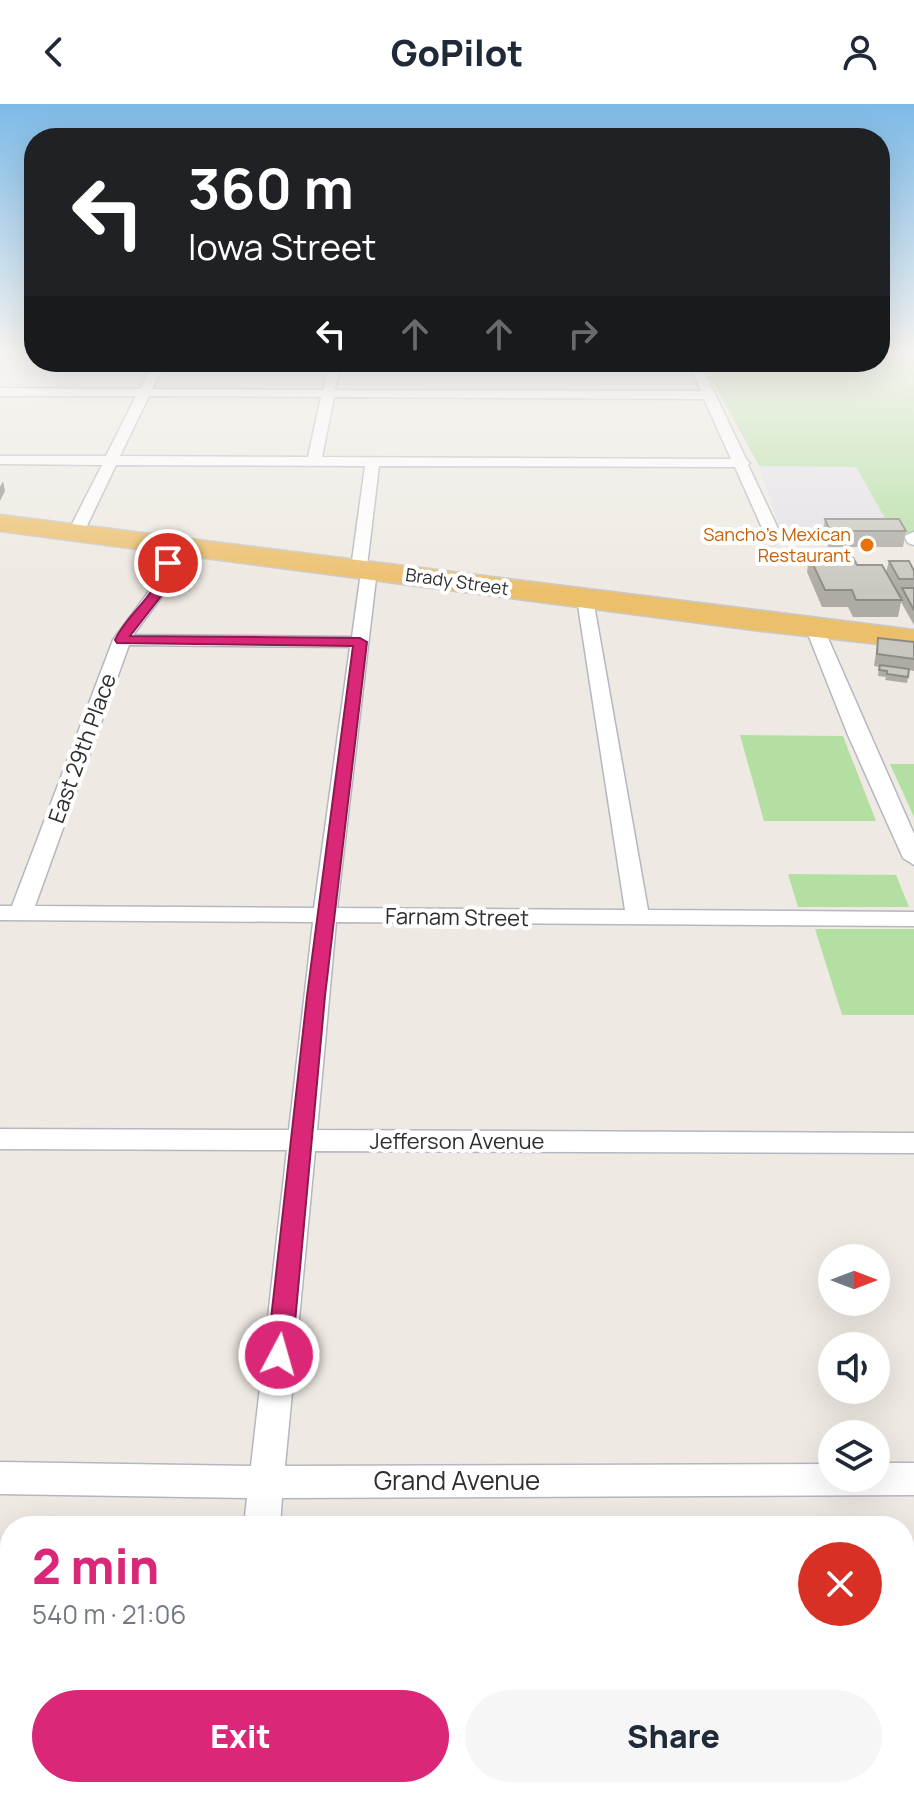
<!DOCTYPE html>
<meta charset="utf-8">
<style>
:root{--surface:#fff;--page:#f6f6f7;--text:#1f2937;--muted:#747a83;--accent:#db2777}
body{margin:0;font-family:Manrope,sans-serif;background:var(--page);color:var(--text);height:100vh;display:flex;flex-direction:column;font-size:30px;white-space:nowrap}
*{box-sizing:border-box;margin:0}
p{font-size:26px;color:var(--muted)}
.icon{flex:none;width:44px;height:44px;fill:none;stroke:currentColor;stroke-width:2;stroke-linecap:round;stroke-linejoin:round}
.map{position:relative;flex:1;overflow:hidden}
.side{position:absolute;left:0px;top:1412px;width:914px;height:282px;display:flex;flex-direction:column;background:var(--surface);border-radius:32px 32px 0 0;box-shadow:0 8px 32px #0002}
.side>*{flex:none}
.top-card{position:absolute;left:24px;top:24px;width:866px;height:244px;border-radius:32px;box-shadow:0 8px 32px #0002;background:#202124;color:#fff;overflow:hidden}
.needle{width:52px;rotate:90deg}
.buttons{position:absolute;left:818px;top:1140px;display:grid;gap:16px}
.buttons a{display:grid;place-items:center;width:72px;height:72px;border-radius:50%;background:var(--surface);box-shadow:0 8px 32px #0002;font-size:40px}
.pin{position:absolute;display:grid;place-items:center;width:68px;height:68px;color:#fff;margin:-34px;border:4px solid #fff;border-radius:50%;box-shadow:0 2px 8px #0007}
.me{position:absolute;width:88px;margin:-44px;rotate:6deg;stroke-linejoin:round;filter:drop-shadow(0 0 6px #0008)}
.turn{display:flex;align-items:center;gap:28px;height:168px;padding:0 32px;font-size:36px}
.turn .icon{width:104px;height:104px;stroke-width:2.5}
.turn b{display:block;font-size:56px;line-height:68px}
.lanes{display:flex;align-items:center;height:76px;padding:0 32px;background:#0003;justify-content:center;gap:40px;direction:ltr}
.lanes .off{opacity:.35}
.round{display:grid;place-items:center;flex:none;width:84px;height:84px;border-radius:42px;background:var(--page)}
.summary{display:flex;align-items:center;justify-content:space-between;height:136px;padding:0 32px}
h1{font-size:48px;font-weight:800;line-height:60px;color:var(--accent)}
.cta{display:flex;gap:16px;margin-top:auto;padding:16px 32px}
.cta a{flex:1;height:92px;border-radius:48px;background:var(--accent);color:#fff;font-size:32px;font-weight:800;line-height:92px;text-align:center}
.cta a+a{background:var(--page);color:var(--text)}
header{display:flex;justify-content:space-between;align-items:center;height:104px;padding:0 32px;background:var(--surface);font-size:36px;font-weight:800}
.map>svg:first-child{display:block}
.industrial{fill:#e3e1e7}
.green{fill:#b4dfa3}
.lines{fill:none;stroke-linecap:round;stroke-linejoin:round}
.minor-casing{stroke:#b5b7c0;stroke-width:3}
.trunk-casing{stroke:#c9c9c9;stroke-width:3}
.minor{fill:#fff;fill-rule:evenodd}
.trunk{fill:#ecbf6b;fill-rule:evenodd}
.wall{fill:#aeaba5}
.shaded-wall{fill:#8d8b86}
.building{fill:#cac7c0;stroke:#8d8b86;stroke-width:2}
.route{fill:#db2777;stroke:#8e194d;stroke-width:2}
.food-dot{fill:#e8710a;stroke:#fff;stroke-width:3}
.labels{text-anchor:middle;stroke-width:8;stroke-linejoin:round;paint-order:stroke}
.far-food-label{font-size:18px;fill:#c56008;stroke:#fff;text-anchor:end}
.far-street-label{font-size:18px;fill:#2e2e2e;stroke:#fff}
.street-label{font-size:22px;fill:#2e2e2e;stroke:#fff}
.near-street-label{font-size:26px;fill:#2e2e2e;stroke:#fff}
</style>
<header><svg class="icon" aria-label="back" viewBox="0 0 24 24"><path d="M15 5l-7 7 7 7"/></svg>GoPilot<svg class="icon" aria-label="person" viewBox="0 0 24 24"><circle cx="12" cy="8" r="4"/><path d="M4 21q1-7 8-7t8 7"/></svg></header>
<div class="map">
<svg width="914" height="1693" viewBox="0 0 914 1693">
<rect width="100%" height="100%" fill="#eee9e2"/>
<!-- industrial -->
<path class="industrial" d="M759 362 856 363 894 430H782Z"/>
<!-- green -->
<g class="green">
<path d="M880 251H914V429L894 430 856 363 759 362 702 258H880Z"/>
<path d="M740 631 843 632 876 717H764Z"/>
<path d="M890 660H914V713Z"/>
<path d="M788 770 896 771 909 803H798Z"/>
<path d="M914 825V911H842L815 825Z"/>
</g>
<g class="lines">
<defs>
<g id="minor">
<path d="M153 258H165L152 285 323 286 329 258H341L335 286 701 287 688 258H700L746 355 750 359 748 361 783 435 775 440 767 435 735 363 379 362 367 462 377 466 337 804 625 806 577 495 585 490 593 495 648 806 914 808V822L336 818 317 1026 914 1029V1049L315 1047 285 1362 832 1360V1374H876V1359H914V1391L282 1394 280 1422H244L247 1394 0 1390V1358L251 1362 287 1046 0 1045V1025L289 1026 313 818 0 816V802H12L113 536 150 486 168 439 174 437 182 442 166 487 133 531 352 533 361 468 351 464 365 362 116 361 83 430 75 435 67 430 102 361 0 360V352H106L136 292H0V284L140 285ZM149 292 321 293 308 353 120 352ZM334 293 704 295 731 355 322 353ZM129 541 350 543 314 804 35 802Z"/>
<path d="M914 428V441L908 439 904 432Z"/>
<path d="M815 520 824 525 914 730V761L903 754 848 631 806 525Z"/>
<path d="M214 1684H256L255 1693H213Z"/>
</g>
<path id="trunk" d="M0 411 914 526V544L761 527 0 427Z"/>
</defs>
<!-- minor casing -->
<use href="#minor" class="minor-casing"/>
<!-- trunk casing -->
<use href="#trunk" class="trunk-casing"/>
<!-- minor -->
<use href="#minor" class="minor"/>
<!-- trunk -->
<use href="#trunk" class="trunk"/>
</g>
<!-- wall -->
<g class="wall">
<path d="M825 415 906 427 903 443H828L822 431Z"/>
<path d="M809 452 886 468 889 457 914 467V521L901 498 898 513H853L848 503H822L807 468Z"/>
<path d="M878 534 914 538V567L909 566 907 579 885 576 886 573 878 572 879 563 874 562Z"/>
</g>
<!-- shaded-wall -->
<path class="shaded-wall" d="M3 377 5 387 0 397V383Z"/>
<!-- building -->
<g class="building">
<path d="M825 415H899L906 427H830Z"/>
<path d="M809 452H852L857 461H882L902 496H856L852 486H825Z"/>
<path d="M889 457H909L914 467V475H899Z"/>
<path d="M902 484H914V506Z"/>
<path d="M878 534 914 538V555L877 550Z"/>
<path d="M880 561 909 565 908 573 887 570V567L879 566Z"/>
</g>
<!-- sky -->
<linearGradient id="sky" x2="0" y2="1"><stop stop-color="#7dbae7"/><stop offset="0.51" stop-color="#f7f5f2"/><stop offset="1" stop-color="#f7f5f2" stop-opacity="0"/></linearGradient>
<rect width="914" height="488" fill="url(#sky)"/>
<!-- route -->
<path class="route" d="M168 455 175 459 165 487 130 532 360 534 367 538 325 892 292 1251 288 1258 279 1261 271 1258 267 1251 307 892 353 542 117 539 115 536C123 518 139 505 150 489 158 478 157 461 168 455Z"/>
<!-- markers -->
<circle class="food-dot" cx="867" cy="441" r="8"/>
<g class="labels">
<!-- far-food labels -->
<g class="far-food-label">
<text x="851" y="437">Sancho's Mexican<tspan x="851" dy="21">Restaurant</tspan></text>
</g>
<!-- far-street labels -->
<g class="far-street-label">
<text transform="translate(457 478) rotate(8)" y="6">Brady Street</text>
</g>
<!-- street labels -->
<g class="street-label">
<text transform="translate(82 644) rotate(-70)" y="8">East 29th Place</text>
<text transform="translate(457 813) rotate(1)" y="8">Farnam Street</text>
<text x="457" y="1045">Jefferson Avenue</text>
</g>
<!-- near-street labels -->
<g class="near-street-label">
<text x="457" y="1386">Grand Avenue</text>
</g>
</g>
</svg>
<div class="buttons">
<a><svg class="needle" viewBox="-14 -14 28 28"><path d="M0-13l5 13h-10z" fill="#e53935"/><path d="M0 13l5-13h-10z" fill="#747a83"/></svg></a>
<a><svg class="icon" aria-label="sound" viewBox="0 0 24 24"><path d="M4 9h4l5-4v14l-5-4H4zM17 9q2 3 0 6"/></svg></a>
<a><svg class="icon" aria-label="layers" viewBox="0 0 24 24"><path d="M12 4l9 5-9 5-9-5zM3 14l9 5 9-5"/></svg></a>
</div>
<div class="pin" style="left:168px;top:459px;background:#d93025"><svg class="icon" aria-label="arrive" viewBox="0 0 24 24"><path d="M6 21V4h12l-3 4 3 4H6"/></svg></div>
<svg class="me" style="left:279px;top:1251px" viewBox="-20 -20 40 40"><circle r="17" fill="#db2777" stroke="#fff" stroke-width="3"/><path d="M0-11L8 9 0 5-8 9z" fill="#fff"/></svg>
<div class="top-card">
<div class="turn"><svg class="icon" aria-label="left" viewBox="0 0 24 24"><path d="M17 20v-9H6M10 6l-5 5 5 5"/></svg><div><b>360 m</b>Iowa Street</div></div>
<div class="lanes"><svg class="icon" aria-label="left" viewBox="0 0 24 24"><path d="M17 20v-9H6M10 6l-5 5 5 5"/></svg><svg class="icon off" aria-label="ahead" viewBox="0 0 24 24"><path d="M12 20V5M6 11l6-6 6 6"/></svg><svg class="icon off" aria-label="ahead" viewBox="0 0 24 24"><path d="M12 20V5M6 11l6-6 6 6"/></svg><svg class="icon off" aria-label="right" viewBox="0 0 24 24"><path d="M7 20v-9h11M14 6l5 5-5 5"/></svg></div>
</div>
<section class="side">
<div class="summary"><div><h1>2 min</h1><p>540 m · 21:06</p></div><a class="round" style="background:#d93025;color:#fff"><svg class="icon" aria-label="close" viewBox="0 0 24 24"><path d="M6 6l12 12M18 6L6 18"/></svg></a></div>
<div class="cta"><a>Exit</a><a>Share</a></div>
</section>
</div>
